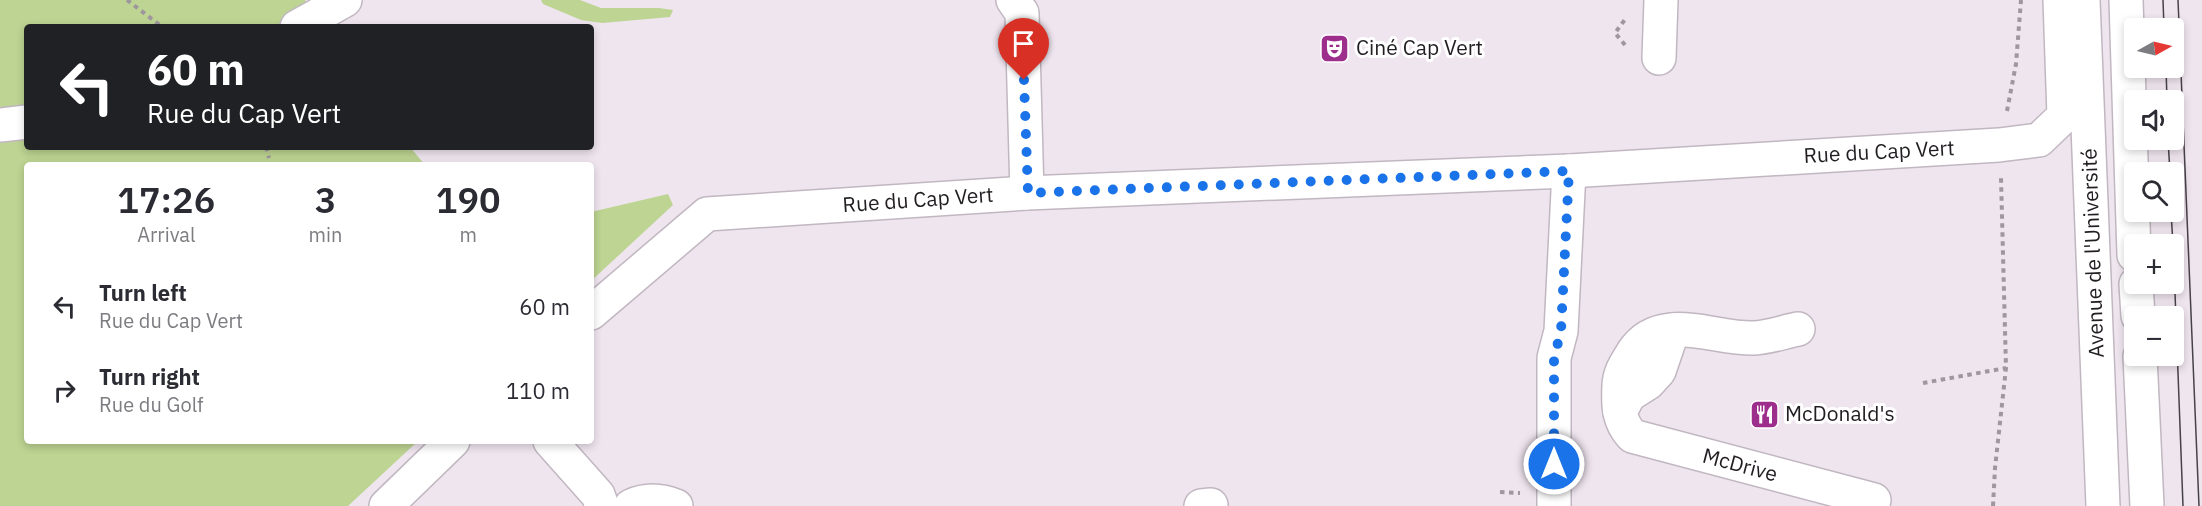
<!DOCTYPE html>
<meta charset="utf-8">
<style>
:root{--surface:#fff;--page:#f7f7f7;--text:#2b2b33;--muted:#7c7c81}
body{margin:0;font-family:"IBM Plex Sans",sans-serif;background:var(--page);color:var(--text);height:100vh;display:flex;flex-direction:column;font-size:22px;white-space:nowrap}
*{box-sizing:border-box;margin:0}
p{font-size:20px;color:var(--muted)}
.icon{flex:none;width:33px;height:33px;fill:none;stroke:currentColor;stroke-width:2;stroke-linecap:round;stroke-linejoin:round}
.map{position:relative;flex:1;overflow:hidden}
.drawer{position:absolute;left:24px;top:162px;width:570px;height:282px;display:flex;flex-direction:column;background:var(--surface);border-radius:6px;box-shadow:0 3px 9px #0003}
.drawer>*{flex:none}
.guide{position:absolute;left:24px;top:24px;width:570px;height:126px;border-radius:6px;box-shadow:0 3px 9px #0003;background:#202124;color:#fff;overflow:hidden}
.needle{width:39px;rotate:82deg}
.buttons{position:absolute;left:2124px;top:18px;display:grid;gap:12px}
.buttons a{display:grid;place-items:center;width:60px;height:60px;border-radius:6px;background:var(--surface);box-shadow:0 3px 9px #0003;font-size:30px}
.pin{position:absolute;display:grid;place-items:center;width:51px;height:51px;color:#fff;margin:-62px -26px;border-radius:50% 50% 50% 0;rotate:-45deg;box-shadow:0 0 6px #0007}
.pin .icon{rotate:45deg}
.me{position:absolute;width:66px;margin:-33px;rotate:0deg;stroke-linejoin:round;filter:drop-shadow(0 0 4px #0008)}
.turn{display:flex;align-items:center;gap:21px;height:126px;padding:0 24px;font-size:27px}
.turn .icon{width:78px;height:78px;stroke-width:2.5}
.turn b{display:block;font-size:42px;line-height:51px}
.eta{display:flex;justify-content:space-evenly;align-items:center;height:102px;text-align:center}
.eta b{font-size:36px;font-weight:600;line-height:42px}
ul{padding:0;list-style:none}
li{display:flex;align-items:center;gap:18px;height:84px;padding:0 24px}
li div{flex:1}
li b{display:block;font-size:22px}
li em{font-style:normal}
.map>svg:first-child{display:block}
.green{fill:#bdd492}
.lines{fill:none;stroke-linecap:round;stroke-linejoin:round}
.minor-casing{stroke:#c1b7c1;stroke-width:36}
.major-casing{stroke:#c1b7c1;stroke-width:36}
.path{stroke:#9e979e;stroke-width:4;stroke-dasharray:4.5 4.5;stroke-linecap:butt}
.minor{stroke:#fff;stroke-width:33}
.major{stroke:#fff;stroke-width:33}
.tram{stroke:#474247;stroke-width:1.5}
.route{stroke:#1a73e8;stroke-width:10;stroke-dasharray:0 18}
.labels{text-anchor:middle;stroke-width:6;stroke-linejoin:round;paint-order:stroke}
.poi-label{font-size:21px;fill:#211d21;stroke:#fff;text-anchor:start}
.street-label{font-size:21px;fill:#211d21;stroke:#fff}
</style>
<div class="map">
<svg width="2202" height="506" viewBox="0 0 2202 506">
<rect width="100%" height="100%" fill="#efe5ef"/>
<!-- green -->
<g class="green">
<path d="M0 0H305L323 27H27V147H410L425 165H27V441H418L348 506H0Z"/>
<path d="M541 0H580L601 8H659L673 10 670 17 602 23 581 20 543 4Z"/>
<path d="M668 194 673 205 591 281V212Z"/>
</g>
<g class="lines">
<defs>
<g id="minor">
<path d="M1013 0 1022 13 1027 193"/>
<path d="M297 27 345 0"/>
<path d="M1659 58 1661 0"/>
<path d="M0 125 27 122"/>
<path d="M591 313 707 214 1027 193 1569 171 1999 145 2039 140 2064 116 2060 0"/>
<path d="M1798 329C1783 332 1767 338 1753 338 1714 339 1660 311 1633 352 1626 364 1620 371 1619 385 1618 405 1618 420 1632 436L1874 500"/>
<path d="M1620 412 1629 395 1648 383 1659 371 1673 330"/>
<path d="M550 441 598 495 602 506"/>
<path d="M386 506 453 441"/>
<path d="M631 506C646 499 661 500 676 506"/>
<path d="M1201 506 1211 505"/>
<path d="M1554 506V358L1561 331 1569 171"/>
</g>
<g id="major">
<path d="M2083 0 2103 506"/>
<path d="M2126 0 2134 255"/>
<path d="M2136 284 2138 316"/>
<path d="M2140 356 2147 506"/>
</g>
</defs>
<!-- minor casing -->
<use href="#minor" class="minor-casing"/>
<!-- major casing -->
<use href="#major" class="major-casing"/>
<!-- path -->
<g class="path">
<path d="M127 0 161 26 168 27"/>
<path d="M1625 45 1615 33 1626 18"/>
<path d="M2007 111 2016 64 2021 0"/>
<path d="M266 147 269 158"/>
<path d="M1923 383 2006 368"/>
<path d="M1500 492 1520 493"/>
<path d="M1993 506 1995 468 2006 368 2001 178"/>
</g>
<!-- minor -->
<use href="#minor" class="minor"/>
<!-- major -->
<use href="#major" class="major"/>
<!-- tram -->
<g class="tram">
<path d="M2163 0 2164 28"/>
<path d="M2178 0 2199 506"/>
<path d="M2166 68 2167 100"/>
<path d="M2168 140 2170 172"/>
<path d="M2171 212 2173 244"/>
<path d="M2174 266 2183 506"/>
</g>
</g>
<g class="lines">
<!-- route -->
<path class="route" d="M1024 80 1028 193 1569 171 1561 331 1554 358V464"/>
</g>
<!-- icons -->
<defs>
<symbol id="theatre-square" viewBox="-11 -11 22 22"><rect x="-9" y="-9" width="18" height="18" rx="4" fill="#9e2e8b" stroke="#fff"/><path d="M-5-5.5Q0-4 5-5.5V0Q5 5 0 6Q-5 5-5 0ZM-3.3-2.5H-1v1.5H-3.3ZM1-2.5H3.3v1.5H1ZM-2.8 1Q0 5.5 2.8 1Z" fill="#fff"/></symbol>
<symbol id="restaurant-square" viewBox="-11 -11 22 22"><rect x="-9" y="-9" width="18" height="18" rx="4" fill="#9e2e8b" stroke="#fff"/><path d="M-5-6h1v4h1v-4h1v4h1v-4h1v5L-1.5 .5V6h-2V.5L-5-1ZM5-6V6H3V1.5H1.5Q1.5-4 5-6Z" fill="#fff"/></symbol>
</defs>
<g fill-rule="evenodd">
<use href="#theatre-square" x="1318" y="32" width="33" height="33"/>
<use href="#restaurant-square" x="1748" y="398" width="33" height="33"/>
</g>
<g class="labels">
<!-- poi labels -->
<g class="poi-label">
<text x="1356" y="55">Ciné Cap Vert</text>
<text x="1785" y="421">McDonald's</text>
</g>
<!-- street labels -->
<g class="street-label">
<text transform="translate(1879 152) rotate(-3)" y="7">Rue du Cap Vert</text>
<text transform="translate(918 200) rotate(-4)" y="7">Rue du Cap Vert</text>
<text transform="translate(2093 253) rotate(-92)" y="7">Avenue de l'Université</text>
<text transform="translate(1740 465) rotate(15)" y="7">McDrive</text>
</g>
</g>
</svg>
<div class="buttons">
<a><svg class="needle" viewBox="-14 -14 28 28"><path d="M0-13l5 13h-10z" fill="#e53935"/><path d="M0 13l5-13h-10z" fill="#7c7c81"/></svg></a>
<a><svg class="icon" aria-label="sound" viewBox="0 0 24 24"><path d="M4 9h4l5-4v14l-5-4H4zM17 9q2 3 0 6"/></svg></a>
<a><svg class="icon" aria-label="search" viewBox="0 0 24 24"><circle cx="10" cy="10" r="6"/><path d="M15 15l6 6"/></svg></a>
<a>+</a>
<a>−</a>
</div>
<div class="pin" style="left:1024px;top:80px;background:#d93025"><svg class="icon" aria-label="arrive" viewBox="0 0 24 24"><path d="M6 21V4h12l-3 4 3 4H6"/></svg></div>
<svg class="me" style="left:1554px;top:464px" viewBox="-20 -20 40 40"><circle r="17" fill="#1a73e8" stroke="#fff" stroke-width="3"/><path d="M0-11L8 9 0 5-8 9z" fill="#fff"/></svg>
<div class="guide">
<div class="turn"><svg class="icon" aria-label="left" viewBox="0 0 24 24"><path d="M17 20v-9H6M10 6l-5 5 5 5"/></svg><div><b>60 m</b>Rue du Cap Vert</div></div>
</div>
<section class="drawer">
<div class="eta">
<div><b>17:26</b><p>Arrival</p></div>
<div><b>3</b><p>min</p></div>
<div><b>190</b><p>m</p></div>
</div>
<ul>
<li><svg class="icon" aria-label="left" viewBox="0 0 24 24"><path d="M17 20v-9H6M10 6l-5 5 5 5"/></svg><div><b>Turn left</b><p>Rue du Cap Vert</p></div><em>60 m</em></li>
<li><svg class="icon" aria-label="right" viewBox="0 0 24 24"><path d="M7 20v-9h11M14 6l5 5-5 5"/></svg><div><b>Turn right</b><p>Rue du Golf</p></div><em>110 m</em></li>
</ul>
</section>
</div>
